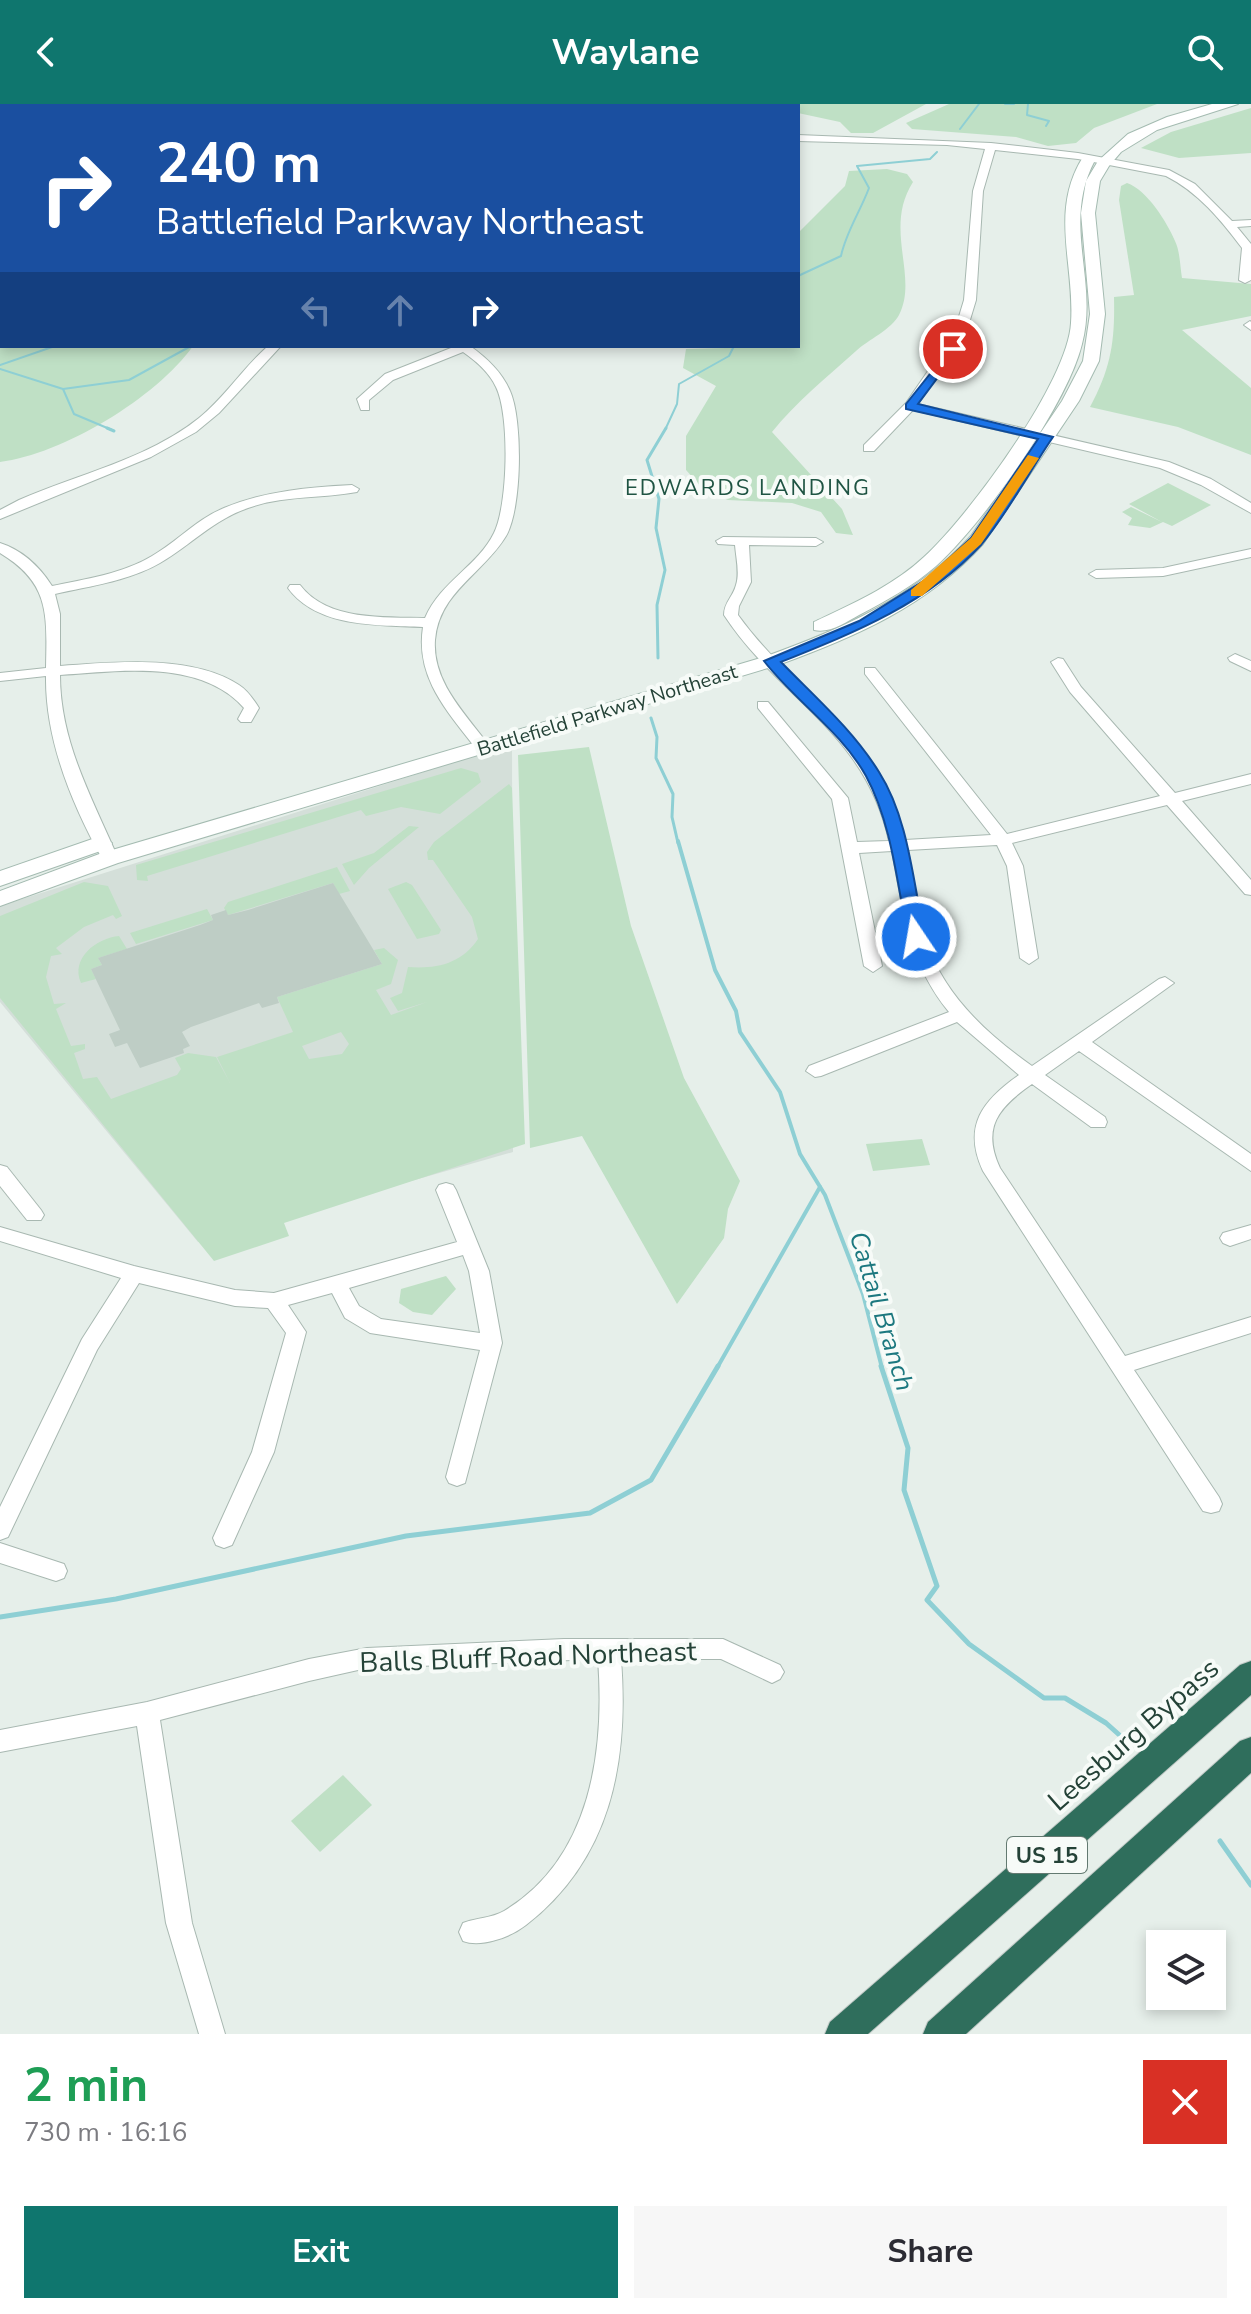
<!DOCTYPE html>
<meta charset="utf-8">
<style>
:root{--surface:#fff;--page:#f7f7f7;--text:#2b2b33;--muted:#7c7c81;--accent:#0f766e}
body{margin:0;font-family:"Nunito Sans",sans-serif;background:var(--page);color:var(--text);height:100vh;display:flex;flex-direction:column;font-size:30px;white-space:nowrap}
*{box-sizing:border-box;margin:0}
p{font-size:26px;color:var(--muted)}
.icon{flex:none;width:44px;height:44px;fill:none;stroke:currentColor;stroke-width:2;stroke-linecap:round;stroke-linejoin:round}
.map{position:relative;height:1930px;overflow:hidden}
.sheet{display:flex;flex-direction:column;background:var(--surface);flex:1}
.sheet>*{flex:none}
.banner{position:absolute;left:0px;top:0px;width:800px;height:244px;box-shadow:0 4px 12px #0003;background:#1a4fa0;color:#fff;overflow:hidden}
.fabs{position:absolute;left:1146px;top:1826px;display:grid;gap:16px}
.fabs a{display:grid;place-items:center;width:80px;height:80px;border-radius:0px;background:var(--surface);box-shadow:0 4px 12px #0003;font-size:40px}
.pin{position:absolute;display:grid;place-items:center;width:68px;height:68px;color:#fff;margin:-34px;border:4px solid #fff;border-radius:50%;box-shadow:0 2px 8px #0007}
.me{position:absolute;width:88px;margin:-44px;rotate:348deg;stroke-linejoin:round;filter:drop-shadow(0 0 6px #0008)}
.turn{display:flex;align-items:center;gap:28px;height:168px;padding:0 24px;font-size:36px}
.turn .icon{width:104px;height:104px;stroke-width:2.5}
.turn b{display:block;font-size:56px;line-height:68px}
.lanes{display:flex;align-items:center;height:76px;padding:0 24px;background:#0003;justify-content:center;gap:40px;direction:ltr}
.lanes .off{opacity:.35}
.round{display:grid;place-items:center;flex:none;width:84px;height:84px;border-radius:0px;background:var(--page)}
.overview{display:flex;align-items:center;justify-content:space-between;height:136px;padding:0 24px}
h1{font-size:48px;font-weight:700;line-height:60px;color:#1e9e55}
.action{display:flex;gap:16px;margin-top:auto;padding:16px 24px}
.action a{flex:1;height:92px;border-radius:0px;background:var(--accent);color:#fff;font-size:32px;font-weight:700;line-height:92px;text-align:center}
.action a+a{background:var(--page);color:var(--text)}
header{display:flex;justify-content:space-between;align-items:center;height:104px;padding:0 24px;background:var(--accent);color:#fff;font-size:36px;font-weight:700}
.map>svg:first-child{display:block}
.built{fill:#d4dfd9}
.green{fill:#bfe0c5;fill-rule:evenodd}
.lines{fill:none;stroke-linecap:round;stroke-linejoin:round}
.stream-far3{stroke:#8ecfd4;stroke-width:2}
.stream-far2{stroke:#8ecfd4;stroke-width:3}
.stream-far1{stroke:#8ecfd4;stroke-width:4}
.stream{stroke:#8ecfd4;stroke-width:5}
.building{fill:#becdc5}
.street-casing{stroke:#a8b8b1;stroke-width:2}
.secondary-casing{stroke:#a4bbb1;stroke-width:2}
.highway-casing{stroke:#c2cac7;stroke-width:2}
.street{fill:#fff;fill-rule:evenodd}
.secondary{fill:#fff;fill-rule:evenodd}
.highway{fill:#2f6e5c;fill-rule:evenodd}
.route{fill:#1a73e8;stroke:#114b97;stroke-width:2}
.slow{fill:#f59e0b}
.labels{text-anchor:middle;stroke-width:8;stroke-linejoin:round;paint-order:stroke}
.far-street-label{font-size:20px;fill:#244237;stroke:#f7fbf8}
.far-neighbourhood-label{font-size:22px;letter-spacing:2px;fill:#1f5443;stroke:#f7fbf8}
.shield{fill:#f7fbf8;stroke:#637a71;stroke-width:2}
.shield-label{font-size:22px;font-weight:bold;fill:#244237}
.water-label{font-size:26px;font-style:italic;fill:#1c787f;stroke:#f7fbf8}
.near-street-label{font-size:28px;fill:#244237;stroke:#f7fbf8}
</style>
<header><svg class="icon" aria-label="back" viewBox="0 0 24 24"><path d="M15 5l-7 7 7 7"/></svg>Waylane<svg class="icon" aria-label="search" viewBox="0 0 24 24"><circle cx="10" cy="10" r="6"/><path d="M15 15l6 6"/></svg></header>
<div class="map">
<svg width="1251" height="1930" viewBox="0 0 1251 1930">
<rect width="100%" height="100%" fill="#e6efea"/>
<!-- built -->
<path class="built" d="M512 640 513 1048 198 1138 0 898V802Z"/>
<!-- green -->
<g class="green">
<path d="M0 0H556L2 2V242H193C156 294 63 350 0 358Z"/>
<path d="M733 0H926L873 29H851L840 18 798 9V2Z"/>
<path d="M949 0H1157L1094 24 1076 39 1048 42 1016 33 912 25 906 19Z"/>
<path d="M1251 4V49L1179 54 1141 44 1171 28Z"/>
<path d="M887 65 907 70 913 78C883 125 919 172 899 211 892 225 868 236 856 247 828 272 795 299 772 328L842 405 853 431 836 429 821 408 792 399 728 396 704 386 686 366V332L716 282 683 264 686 245 798 242V129L845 82 849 67Z"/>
<path d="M1127 79C1147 86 1167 118 1175 137 1180 147 1180 162 1182 174L1251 180V212L1182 226 1251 284V351L1178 323 1090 303C1111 264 1115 238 1114 193L1134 191 1119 96 1121 82Z"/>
<path d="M1168 379 1211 401 1172 422 1163 418 1150 424 1128 421 1132 414 1122 408 1131 403 1162 418 1129 400Z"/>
<path d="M589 643 631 822 684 974 740 1077 728 1105 724 1134 677 1200 582 1032 530 1044 518 651Z"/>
<path d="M461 664 478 669 481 678 440 710 401 703 366 712 361 706 147 772 148 777 137 776 136 761Z"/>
<path d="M509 680 512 684 525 1040 284 1119 289 1132 214 1157 0 894V812L84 778 108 782 122 812 116 815 113 811 84 823 56 844 62 850 51 852 46 873 54 900 66 899 56 905 71 942 85 940V945L74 949 83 975 97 973 111 995 177 971 181 965 175 954 188 949 216 953 230 979 217 953 293 928 277 893 382 860 374 846 384 844 398 856 391 880 376 886 391 911 427 898 398 907 390 894 402 889 408 863C437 865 461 860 478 835L472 813 433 756H428L427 748 434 738ZM341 928 349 940 342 950 309 955 302 942Z"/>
<path d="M409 722 419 723 369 764 354 781 342 760 374 749Z"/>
<path d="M337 763 350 787 339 790 333 779 228 811 224 804 228 798Z"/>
<path d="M406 778 412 781 441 826 439 830 417 835 388 785Z"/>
<path d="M207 805 213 816 136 840 130 829Z"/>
<path d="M119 832 127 845 98 854 102 861 91 865 96 875 81 879C70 854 97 834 119 832Z"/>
<path d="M922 1035 930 1061 873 1067 866 1040Z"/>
<path d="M446 1172 456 1185 432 1211 413 1208 399 1199 401 1185Z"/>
<path d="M343 1671 372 1701 320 1748 291 1717Z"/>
</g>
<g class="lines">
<!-- stream-far3 -->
<g class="stream-far3">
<path d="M1005 0H1014"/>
<path d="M1028 0 1027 11 1049 17 1046 22"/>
<path d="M402 2H408"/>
<path d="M960 25 979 0"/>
<path d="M798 172 841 152C846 128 860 108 869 84L857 62 930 55 937 48"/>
<path d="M0 261 55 242"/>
<path d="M0 265 63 285 74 310 112 326"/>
<path d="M63 285 129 276 191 242"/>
<path d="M665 326 677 300 679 280 729 252 734 242"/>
</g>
<!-- stream-far2 -->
<g class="stream-far2">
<path d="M107 324 114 327"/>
<path d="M658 554 657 501 665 466 656 424 659 395 647 356 666 324"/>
<path d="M651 614 657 633 656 654 673 690 672 713 678 739"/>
</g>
<!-- stream-far1 -->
<g class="stream-far1">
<path d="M678 737 715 866 736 907 740 928 780 988 800 1050 825 1091 863 1190 882 1264"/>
<path d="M717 1264 820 1083"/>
</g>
<!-- stream -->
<g class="stream">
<path d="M881 1262 908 1344 904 1386 937 1482 927 1496 969 1540 1044 1594H1065L1106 1619 1125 1636"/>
<path d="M0 1513 116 1495 406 1432 590 1409 651 1376 718 1262"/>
<path d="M1220 1737 1251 1781"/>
</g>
</g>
<!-- building -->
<path class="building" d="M333 779 382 860 277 893 279 899 262 904 259 899 191 923 182 928 190 942 183 945 184 949 140 964 127 939 115 943 109 930 120 926 91 865 102 861 98 854 200 821 213 816 211 811 226 806 228 811 248 806Z"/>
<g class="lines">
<defs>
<g id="street">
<path d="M798 31 991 39 1078 49 1169 66 1195 80 1232 117 1251 116V122L1237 123 1251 140V176L1245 179 1239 176 1242 144C1221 116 1198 88 1166 72L1078 55 995 46 983 87 976 196 966 229 918 300 1169 358 1211 375 1251 399V409L1201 381 1160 364 913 306 874 347H864V341L906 299 954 229 964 196 973 87 985 45 947 41 798 37Z"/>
<path d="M1250 217 1251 218V226L1244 221Z"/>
<path d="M268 242H281L219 309 196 328 151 353 0 415V406L19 396C78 370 148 355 199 314 225 293 243 264 268 242Z"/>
<path d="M456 242H470C487 254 502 268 510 287 523 316 522 405 506 432 483 470 439 488 435 536 432 579 467 611 490 643L482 648 477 646C448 608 415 574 423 523 378 521 317 524 288 484L290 481H300C327 517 384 513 425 514 441 477 478 462 494 429 508 401 510 311 496 283 489 268 476 257 463 248L393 276 369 296V306H361L357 295 385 270Z"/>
<path d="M352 381 359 385 357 388C320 395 284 391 248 404 213 416 191 441 160 459 129 477 90 482 55 490L60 510V562C113 558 192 550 239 581 247 586 254 596 259 604L251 618H241L238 615 244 604C201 555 120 567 60 571 60 638 92 694 118 754L116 758H104C73 703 45 637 46 572L0 577V569L46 564C47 510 50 479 0 449V439C22 446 40 463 52 482 85 475 122 470 152 452 178 437 197 415 224 404 265 387 309 383 352 381Z"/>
<path d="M723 433 816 434 823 438 816 442 749 441 751 478 739 502 738 511C797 593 880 628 905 736L991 731 865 570V564H875L1007 730 1160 692 1070 588 1051 558 1058 554 1063 555 1081 583 1175 689 1251 670V680L1182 697 1251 776V791L1245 790 1167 701 1012 739 1023 762 1038 854 1029 860 1020 854 1007 762 997 741 908 746C913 774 916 804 924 831 941 888 985 929 1032 962L1159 875 1165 873 1174 879 1092 938 1251 1050V1067L1079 947 1045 971 1105 1013 1107 1018 1105 1023H1091L1032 980C999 1003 981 1023 1000 1064L1125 1252 1251 1213V1229L1134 1266 1219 1393 1222 1400 1219 1407 1211 1409 1203 1407 983 1067C962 1022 983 996 1019 971L957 918 821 972 815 973 806 967 809 962 949 908C909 860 903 806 892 747L859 749 882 862 873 868 864 862 832 695 758 604V598H768L848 694 857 738 889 737C865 627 780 596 724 511 724 498 733 493 736 481 740 469 736 454 735 441L718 440 716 437Z"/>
<path d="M1251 445V453L1163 472 1096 474 1089 470 1096 466 1163 464Z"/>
<path d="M1235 550 1251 557V567L1230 557 1228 554Z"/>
<path d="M0 1061 7 1063 41 1106 44 1111 41 1116H27L0 1082Z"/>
<path d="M446 1079 453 1081 456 1086 489 1167 502 1239 465 1379 457 1382 449 1379 446 1373 480 1246 370 1229 345 1214 332 1189 288 1201 306 1228 274 1348 232 1441 224 1444 216 1441 213 1434 252 1348 286 1229 268 1204 235 1202 139 1179 97 1246 8 1433 0 1436V1403L82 1235 121 1174 0 1137V1123L134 1162 235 1186 274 1189 457 1138 436 1086 439 1081ZM463 1151 469 1167 480 1229 381 1215 359 1202 349 1184Z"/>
<path d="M1251 1121V1135L1230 1142 1223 1139 1220 1134 1223 1129Z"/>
<path d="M0 1439 64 1460 67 1467 64 1474 56 1477 0 1459Z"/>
<path d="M564 1535H723L780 1561 784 1568 780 1575 772 1579 721 1555H621C629 1658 611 1755 526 1821 511 1833 481 1844 463 1837L459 1828 463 1819C476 1814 492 1814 504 1807 591 1755 605 1647 598 1555L367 1564 309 1577 160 1616 192 1819 225 1930H199L166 1819 137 1622 0 1648V1626L147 1598 309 1555 367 1544Z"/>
</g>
<g id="secondary">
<path d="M1212 0H1238L1157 26 1121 48 1109 62 1100 77 1095 109 1105 210 1099 257 1079 297 983 440C927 502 855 533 778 561L118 759 0 802V787L102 749 764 553C842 525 914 494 971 432L1062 297 1083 257 1090 210 1081 109 1086 77 1098 57 1128 30 1167 13Z"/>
<path d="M1088 52 1095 56C1061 120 1099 176 1082 240 1067 301 983 420 936 462 913 482 886 497 859 511 846 518 829 530 814 526V518C852 500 893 482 924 453 968 413 1068 278 1071 219 1075 161 1049 107 1083 53Z"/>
<path d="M101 732 112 739 109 744 0 782V767Z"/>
</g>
<g id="highway">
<path d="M1251 1557V1591L868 1930H825L830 1918 1240 1561Z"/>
<path d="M1251 1633V1669L966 1930H923L928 1918 1240 1637Z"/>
</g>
</defs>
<!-- street casing -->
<use href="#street" class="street-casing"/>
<!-- secondary casing -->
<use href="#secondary" class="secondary-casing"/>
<!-- highway casing -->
<use href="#highway" class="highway-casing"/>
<!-- street -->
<use href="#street" class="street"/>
<!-- secondary -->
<use href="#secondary" class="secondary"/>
<!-- highway -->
<use href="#highway" class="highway"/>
</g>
<!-- route -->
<path class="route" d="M953 241 959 245 918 300 1053 333C1029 368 1008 409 981 441 927 500 853 529 781 558 815 593 853 626 879 668 909 715 913 779 925 833L916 838 908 833C897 780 892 720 866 672 841 627 795 597 764 557L859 517 928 474 971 434 1038 335 906 305V300Z"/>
<!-- slow -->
<path class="slow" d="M1028 351 1039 354 981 440 922 492H911V486L971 434Z"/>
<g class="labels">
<!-- far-street labels -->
<g class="far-street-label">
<text transform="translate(607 606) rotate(-17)" y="7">Battlefield Parkway Northeast</text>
</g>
<!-- far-neighbourhood labels -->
<g class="far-neighbourhood-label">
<text x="748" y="391">EDWARDS LANDING</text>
</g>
<!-- shield labels -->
<rect class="shield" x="1007" y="1733" width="80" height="36" rx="6"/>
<g class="shield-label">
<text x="1047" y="1759">US 15</text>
</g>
<!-- water labels -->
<g class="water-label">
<text transform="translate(882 1207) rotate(73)" y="9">Cattail Branch</text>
</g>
<!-- near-street labels -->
<g class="near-street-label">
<text transform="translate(528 1552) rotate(-2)" y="10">Balls Bluff Road Northeast</text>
<text transform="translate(1133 1630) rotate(-41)" y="10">Leesburg Bypass</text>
</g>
</g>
</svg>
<div class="fabs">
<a><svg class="icon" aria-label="layers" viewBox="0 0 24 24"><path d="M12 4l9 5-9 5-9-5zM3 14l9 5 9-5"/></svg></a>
</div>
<div class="pin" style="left:953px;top:245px;background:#d93025"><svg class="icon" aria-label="arrive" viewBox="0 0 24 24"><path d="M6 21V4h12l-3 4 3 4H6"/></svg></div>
<svg class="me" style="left:916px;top:833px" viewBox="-20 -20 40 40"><circle r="17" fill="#1a73e8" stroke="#fff" stroke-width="3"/><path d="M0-11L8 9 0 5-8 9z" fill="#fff"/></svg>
<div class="banner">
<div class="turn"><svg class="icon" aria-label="right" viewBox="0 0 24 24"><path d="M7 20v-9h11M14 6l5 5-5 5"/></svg><div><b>240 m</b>Battlefield Parkway Northeast</div></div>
<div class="lanes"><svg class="icon off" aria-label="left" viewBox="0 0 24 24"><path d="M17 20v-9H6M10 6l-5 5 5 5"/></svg><svg class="icon off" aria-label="ahead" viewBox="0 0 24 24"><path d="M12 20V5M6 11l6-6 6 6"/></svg><svg class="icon" aria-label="right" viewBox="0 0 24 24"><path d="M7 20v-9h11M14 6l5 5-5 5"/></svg></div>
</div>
</div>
<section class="sheet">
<div class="overview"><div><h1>2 min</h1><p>730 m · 16:16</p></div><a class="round" style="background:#d93025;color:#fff"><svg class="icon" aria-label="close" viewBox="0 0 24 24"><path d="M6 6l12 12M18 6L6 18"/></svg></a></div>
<div class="action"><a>Exit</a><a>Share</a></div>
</section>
